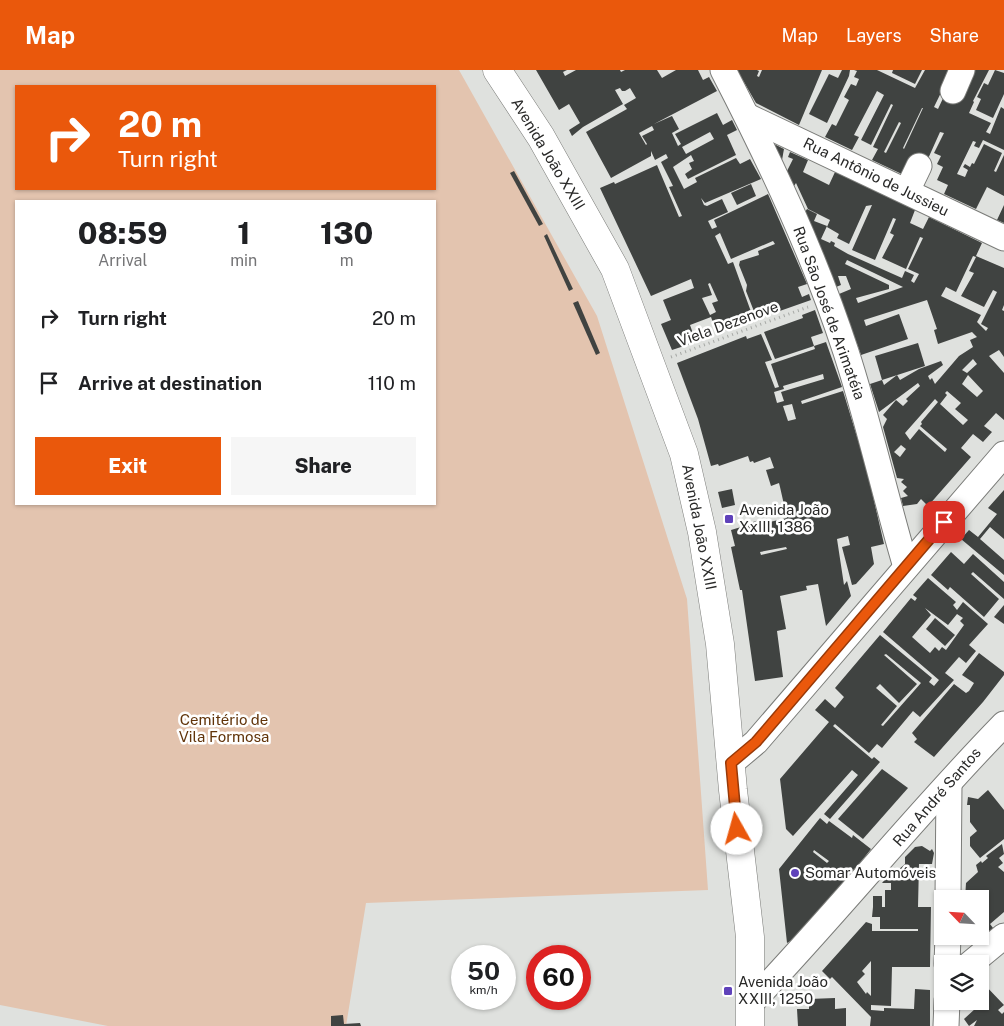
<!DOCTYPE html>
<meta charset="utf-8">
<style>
:root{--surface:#fff;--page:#f6f6f6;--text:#202124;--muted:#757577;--accent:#ea580c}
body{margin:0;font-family:"Public Sans",sans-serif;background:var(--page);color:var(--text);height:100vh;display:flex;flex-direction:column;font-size:19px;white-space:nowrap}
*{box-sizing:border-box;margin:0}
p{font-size:16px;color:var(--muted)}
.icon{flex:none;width:28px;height:28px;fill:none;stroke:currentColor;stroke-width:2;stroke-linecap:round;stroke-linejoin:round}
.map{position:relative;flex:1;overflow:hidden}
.panel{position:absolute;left:15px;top:130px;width:421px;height:305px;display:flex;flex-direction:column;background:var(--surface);border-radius:0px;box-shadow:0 1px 4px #0004}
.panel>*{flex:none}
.hud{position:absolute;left:15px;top:15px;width:421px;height:105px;border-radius:0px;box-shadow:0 1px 4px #0004;background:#ea580c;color:#fff;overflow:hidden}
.needle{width:32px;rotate:295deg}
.controls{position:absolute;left:934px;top:820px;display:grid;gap:10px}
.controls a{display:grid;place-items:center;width:55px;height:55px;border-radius:0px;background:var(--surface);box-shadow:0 1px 4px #0004;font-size:25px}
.speed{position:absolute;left:451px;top:875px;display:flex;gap:10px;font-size:25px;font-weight:700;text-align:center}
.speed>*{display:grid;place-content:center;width:65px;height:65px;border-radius:50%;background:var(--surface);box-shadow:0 1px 4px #0004;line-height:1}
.speed small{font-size:12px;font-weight:400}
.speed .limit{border:8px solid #d22;background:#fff;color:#111}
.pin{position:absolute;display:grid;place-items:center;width:42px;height:42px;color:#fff;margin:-21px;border-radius:10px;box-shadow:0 2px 8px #0006}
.me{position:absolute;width:55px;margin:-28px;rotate:353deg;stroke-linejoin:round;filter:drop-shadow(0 0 4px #0008)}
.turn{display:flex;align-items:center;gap:18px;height:105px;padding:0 20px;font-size:22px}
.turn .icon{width:65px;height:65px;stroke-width:2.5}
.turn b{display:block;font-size:35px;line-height:42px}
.eta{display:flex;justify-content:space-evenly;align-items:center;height:85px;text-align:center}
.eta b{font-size:30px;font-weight:800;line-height:35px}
.button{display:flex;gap:10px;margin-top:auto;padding:10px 20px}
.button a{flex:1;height:58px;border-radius:0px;background:var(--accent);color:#fff;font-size:20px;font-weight:800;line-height:58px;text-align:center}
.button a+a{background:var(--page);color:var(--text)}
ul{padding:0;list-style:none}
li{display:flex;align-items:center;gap:15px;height:65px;padding:0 20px}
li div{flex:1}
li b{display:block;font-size:19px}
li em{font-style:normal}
header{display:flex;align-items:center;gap:30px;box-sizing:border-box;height:70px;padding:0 25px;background:var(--accent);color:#fff}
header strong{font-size:24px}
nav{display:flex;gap:28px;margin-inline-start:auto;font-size:18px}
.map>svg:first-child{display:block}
.green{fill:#e3c4af;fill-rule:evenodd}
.building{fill:#404341;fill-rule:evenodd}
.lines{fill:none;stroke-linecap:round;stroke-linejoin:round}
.minor-casing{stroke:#7b7c79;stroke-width:27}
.major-casing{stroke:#7b7c79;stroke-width:29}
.path{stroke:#a6a8a5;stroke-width:3;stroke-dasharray:1 4;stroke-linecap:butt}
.minor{stroke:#fff;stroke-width:25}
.major{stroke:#fff;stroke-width:28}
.route-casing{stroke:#983908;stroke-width:12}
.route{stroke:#ea580c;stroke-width:9}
.poi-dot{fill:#5f42ba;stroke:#fff;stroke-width:2}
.labels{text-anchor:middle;stroke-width:5;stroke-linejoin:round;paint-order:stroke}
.street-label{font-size:15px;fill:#292928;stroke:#fff}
.poi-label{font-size:15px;fill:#292928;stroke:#fff;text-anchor:start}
.park-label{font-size:15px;fill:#61340a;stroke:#fff}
</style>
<header>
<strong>Map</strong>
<nav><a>Map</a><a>Layers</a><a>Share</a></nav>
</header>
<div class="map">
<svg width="1004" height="956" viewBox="0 0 1004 956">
<rect width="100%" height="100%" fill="#dfe1de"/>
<!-- green -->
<path class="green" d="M0 0H459L597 246 687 529 708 820 366 833 346 956H108L0 935ZM16 16H435V119H16ZM16 131H435V434H16Z"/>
<!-- building -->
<g class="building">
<path d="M536 0H567L563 2 565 6 576 0H620L621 2 625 0H657L662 8 676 0H698L703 10 709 7 717 21 654 54 672 46 679 59 672 63 678 76 681 74 675 64 717 43 723 55 732 50 737 60 727 65 736 85 688 109 685 104 692 99 689 93 694 91 691 85 673 97 684 119 697 112 695 108 736 88 740 94 750 89 761 109 705 133 701 128 704 135 707 136 722 129 728 142 708 151 712 159 717 157 714 150 768 124 807 214 798 217 802 227 809 224 811 230 757 249 746 221 747 215 739 195 740 191 759 185 758 181 775 174 773 171 731 189 720 163 715 166 728 194 733 192 754 250 717 264 711 247 690 255 696 272 672 280 661 254 671 250 663 230 694 218 691 209 651 226 600 118 614 112 615 114 657 95 679 147 682 146 669 117 673 116 661 92 668 88 666 84 655 90 651 81V86L611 108 586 62 627 39 624 35 636 28 630 18 625 21H622L620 18 615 20 623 34 583 57 572 66 569 60 580 53 569 34 559 40ZM652 56 654 60 642 66 647 74 646 75 639 63ZM710 62 714 69 686 84 682 77ZM710 213 718 231 712 233 716 242 710 245 702 228 712 225 708 214Z"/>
<path d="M737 0H757L759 1 757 6 759 7 762 0H822L799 55 756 33Z"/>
<path d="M842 0H850L849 6 827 53 809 44 829 4 838 8Z"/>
<path d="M854 0H877L915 18 925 0H952L934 37 938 39 945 24 965 0H989L973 31 974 32 969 43 991 53 986 62 990 64 1001 37 1004 39V80L983 70 979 78 974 76 976 72 973 71 957 104 965 107 968 100 963 97 965 94 970 97 972 93 974 94 984 74 1002 83 994 101 996 102 1004 85V126L987 117 976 139 944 124 948 115 937 110 943 97 937 94 941 86 934 83 944 63 940 62 927 91 906 106 872 90 878 79 873 77 893 35 891 34 871 75 861 70 884 25 877 21 854 65 859 67 852 80 825 67 832 54 836 56 849 30 844 27 851 14 856 16 859 9 854 7 857 1ZM922 38H923L904 79 903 78ZM899 52 901 53 886 83 884 82Z"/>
<path d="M893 0H922L915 14 892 3Z"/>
<path d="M995 0 1004 3V24L993 48 976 40 981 29 977 27 984 13 988 15Z"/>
<path d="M774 74 784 79 782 90Z"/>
<path d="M790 82 808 90 803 102 829 115 835 102 915 140 910 153 923 159 929 147 982 173 976 186 1004 198V235L1002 240 1004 241V287L999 280 989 286 1004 303V350L996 343 984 356 992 362 983 372 973 364 961 378 971 387 928 436 921 429 917 434 903 436 901 428 908 426 903 421 907 417 901 412 904 409 897 408 883 357 887 349 883 345 896 330 903 336 908 331 906 329 920 316 918 313 879 342 870 314 882 310 884 315 897 305 900 310 919 299 941 291 943 295 928 306 930 310 932 308 935 314 959 286 973 277 970 270 977 267 972 262 938 274 934 260 937 259 927 230 864 250 866 256 899 244 908 269 861 285 839 224 851 219 846 206H838L841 215 836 217 805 142 807 139 817 144 814 151 827 156 821 169 830 173 831 171 835 173 834 176 848 184 902 208 905 201 914 205 911 211 914 213 919 204 908 199 923 168 920 167 906 199 882 188 894 165 890 163 896 149 893 148 875 190 852 180 872 135 866 136 849 174 837 168 839 164 827 157 830 150 808 139 796 113 794 116 787 101 793 89 788 87ZM973 186 976 187 969 201 974 203 961 226 984 237 993 220 997 222 981 254 988 258 986 261 977 252 981 245 941 226 946 217 956 222ZM847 190 872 202 903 217 858 233 856 228 889 219V215L845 194ZM973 289 977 294 967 303 962 300ZM968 305 983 321 977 327 962 314ZM947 321 961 333 955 339 968 350 963 355 940 334 947 325 945 323ZM935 329 938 332 921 352 922 354 920 356 947 379 945 382 919 359 910 370 905 363ZM901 375 906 379 900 387 894 382Z"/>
<path d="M514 101 543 154 539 156 510 103Z"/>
<path d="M751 114 756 126 737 135 731 123Z"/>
<path d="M1004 135V153L997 150Z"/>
<path d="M547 164 573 219 569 221 544 166Z"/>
<path d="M578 231 600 283 596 285 573 233Z"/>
<path d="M815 240 823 263 811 267 814 276 775 289 764 262 803 248 802 245Z"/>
<path d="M761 264 772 290 765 292 775 318 779 317 771 294 815 279 814 276 826 272 842 317 801 331 802 334 843 321 866 396 884 474 871 477 874 494 856 514 852 515 842 477 850 475 848 466 837 469 844 515 847 511 851 526 826 556 818 514 806 516 807 520 780 526 786 559 777 561 783 607 755 611 742 520H740L731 477 735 476 731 460 741 457V459H744L743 455 750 453V457L753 456V452L756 451 757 455 787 448 780 417 779 413 771 416 766 400 774 398 770 387 754 393 753 391 750 392 748 386 719 396 718 394 711 396 698 349 677 293 746 266 747 269ZM823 304 824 309 781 322 784 331 777 333 774 322 784 319 783 316ZM792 334 796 349 788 351 783 336ZM786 477 787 479 761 485 760 482Z"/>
<path d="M918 273 925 296 882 310 875 286Z"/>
<path d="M732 419 735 435 722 438 718 422Z"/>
<path d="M1004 420V469L990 457 980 469 1004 490V505L961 469 969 460 978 467 997 444 988 438Z"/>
<path d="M951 482 964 494 973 484 1004 512V529L973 502 971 504 999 529 984 547 950 517 948 520 931 505Z"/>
<path d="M928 508 956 532 953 535 957 540 963 532 988 554 969 575 976 581 966 593 959 587 945 603 954 610 920 647 913 641 882 678 877 674 869 683 835 654 833 656 872 689 874 687 880 692 830 749 824 744 858 705 852 700 793 766 786 759 780 709 829 652 815 640 825 629 835 638 844 627 835 618 880 565 932 608 929 612 934 616 939 610 883 562 911 528 915 531 917 528 913 525ZM925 538 948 555 957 544 963 548 960 551 964 555 946 580 942 577 939 581 935 577 930 583 912 567 931 545ZM886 584 921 613 883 656 881 655 897 636 876 618 880 614 899 633 917 614 884 585Z"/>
<path d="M1004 535V554L994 547Z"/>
<path d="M935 548 955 565 945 576 926 559Z"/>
<path d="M979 583 1004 602V605L983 632 934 687 914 672 917 669 912 663 954 614 966 623 969 621 974 613 962 605Z"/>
<path d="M882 699 908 718 863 769 838 749Z"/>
<path d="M988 720 1004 740V769L980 788 970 776V767L977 761 970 752V735H967L968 727 978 729Z"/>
<path d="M820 748 827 754 829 751 852 768 853 765 871 779 806 862 787 873 779 799ZM814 780 829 791 827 793 813 782Z"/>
<path d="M1002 774 1004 784 999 788 1003 793 998 797 1004 802V842L990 854 993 858 978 870 970 866H980V829H965L966 813 978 802 976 795 981 791 982 793 988 788 986 786Z"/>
<path d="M922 776 930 781 932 779 934 783 932 794H919L918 837H931L930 897H892L891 936 871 935V940L884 941V938L914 939 915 919 930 920V956H870L871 947 832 907 830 909 822 901 866 852 872 854V861H918V859H880V847H872L873 837V826H882V837H885V820H891V813H882L889 805H897V801L905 794V787L915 777ZM871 891V926L867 922 866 924 857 912 865 904 862 901Z"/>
<path d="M982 912 1004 935 998 940 1002 944 1004 942V956H974L977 950 969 956 964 949 976 938V931H980Z"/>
<path d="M835 928V939L846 938V956H798L797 939H809V929Z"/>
<path d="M343 945 344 954 360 953 361 956H331V946Z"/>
</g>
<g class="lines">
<defs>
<g id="minor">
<path d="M723 0C770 91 814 184 846 282 869 353 885 426 906 497"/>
<path d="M953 21 962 0"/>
<path d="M747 46 1004 168"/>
<path d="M907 121 919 96"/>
<path d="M731 693 756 672 1004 384"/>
<path d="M948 829 949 714"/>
<path d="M947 894 948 866"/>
<path d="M970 894 1004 866"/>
<path d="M750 934C837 843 916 744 1004 654"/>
<path d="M946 956 947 931"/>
</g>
<path id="major" d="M497 0 541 67 615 199 684 384 702 462 720 574 733 720 750 867V956"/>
</defs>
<!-- minor casing -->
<use href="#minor" class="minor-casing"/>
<!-- major casing -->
<use href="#major" class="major-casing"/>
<!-- path -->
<path class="path" d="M671 287 808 237"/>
<!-- minor -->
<use href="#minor" class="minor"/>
<!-- major -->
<use href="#major" class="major"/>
</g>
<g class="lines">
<defs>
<path id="route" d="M737 759 731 693 756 672 944 452"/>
</defs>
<!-- route casing -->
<use href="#route" class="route-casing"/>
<!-- route -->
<use href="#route" class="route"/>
</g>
<!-- markers -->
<g class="poi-dot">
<rect x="724" y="444" width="10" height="10" rx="2.5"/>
<circle cx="795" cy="803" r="5"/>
<rect x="723" y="916" width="10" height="10" rx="2.5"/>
</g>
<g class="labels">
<!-- street labels -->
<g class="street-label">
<text transform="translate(548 84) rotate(59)" y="5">Avenida João XXIII</text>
<text transform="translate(876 107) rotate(26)" y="5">Rua Antônio de Jussieu</text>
<text transform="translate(829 243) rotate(70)" y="5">Rua São José de Arimatéia</text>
<text transform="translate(728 254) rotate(-20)" y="5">Viela Dezenove</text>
<text transform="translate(699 457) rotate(79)" y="5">Avenida João XXIII</text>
<text transform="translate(937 727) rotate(-49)" y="5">Rua André Santos</text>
</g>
<!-- poi labels -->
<g class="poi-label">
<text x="739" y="445">Avenida João<tspan x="739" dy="17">XxIII, 1386</tspan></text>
<text x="805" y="808">Somar Automóveis</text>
<text x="738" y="917">Avenida João<tspan x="738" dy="17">XXIII, 1250</tspan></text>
</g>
<!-- park labels -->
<g class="park-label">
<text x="224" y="655">Cemitério de<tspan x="224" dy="17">Vila Formosa</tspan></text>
</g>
</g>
</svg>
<div class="controls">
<a><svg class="needle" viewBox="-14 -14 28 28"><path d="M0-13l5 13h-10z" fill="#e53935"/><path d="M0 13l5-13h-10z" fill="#757577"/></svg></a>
<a><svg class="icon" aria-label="layers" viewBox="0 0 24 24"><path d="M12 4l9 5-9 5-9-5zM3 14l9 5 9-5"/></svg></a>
</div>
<div class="speed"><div>50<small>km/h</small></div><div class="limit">60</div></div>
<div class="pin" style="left:944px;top:452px;background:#d93025"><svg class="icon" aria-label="arrive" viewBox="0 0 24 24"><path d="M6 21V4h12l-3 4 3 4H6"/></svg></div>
<svg class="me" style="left:737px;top:759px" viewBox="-20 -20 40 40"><circle r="19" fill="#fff"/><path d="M0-13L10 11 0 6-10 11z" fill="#ea580c"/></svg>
<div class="hud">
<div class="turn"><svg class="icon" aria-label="right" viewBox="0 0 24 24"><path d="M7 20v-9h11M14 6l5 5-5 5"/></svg><div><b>20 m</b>Turn right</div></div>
</div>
<section class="panel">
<div class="eta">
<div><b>08:59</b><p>Arrival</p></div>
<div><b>1</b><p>min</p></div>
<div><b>130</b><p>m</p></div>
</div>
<ul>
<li><svg class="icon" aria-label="right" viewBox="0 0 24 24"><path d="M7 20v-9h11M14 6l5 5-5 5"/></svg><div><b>Turn right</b></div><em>20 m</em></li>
<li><svg class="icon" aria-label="arrive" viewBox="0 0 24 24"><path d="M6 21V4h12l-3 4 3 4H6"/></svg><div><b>Arrive at destination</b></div><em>110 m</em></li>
</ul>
<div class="button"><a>Exit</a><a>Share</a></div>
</section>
</div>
